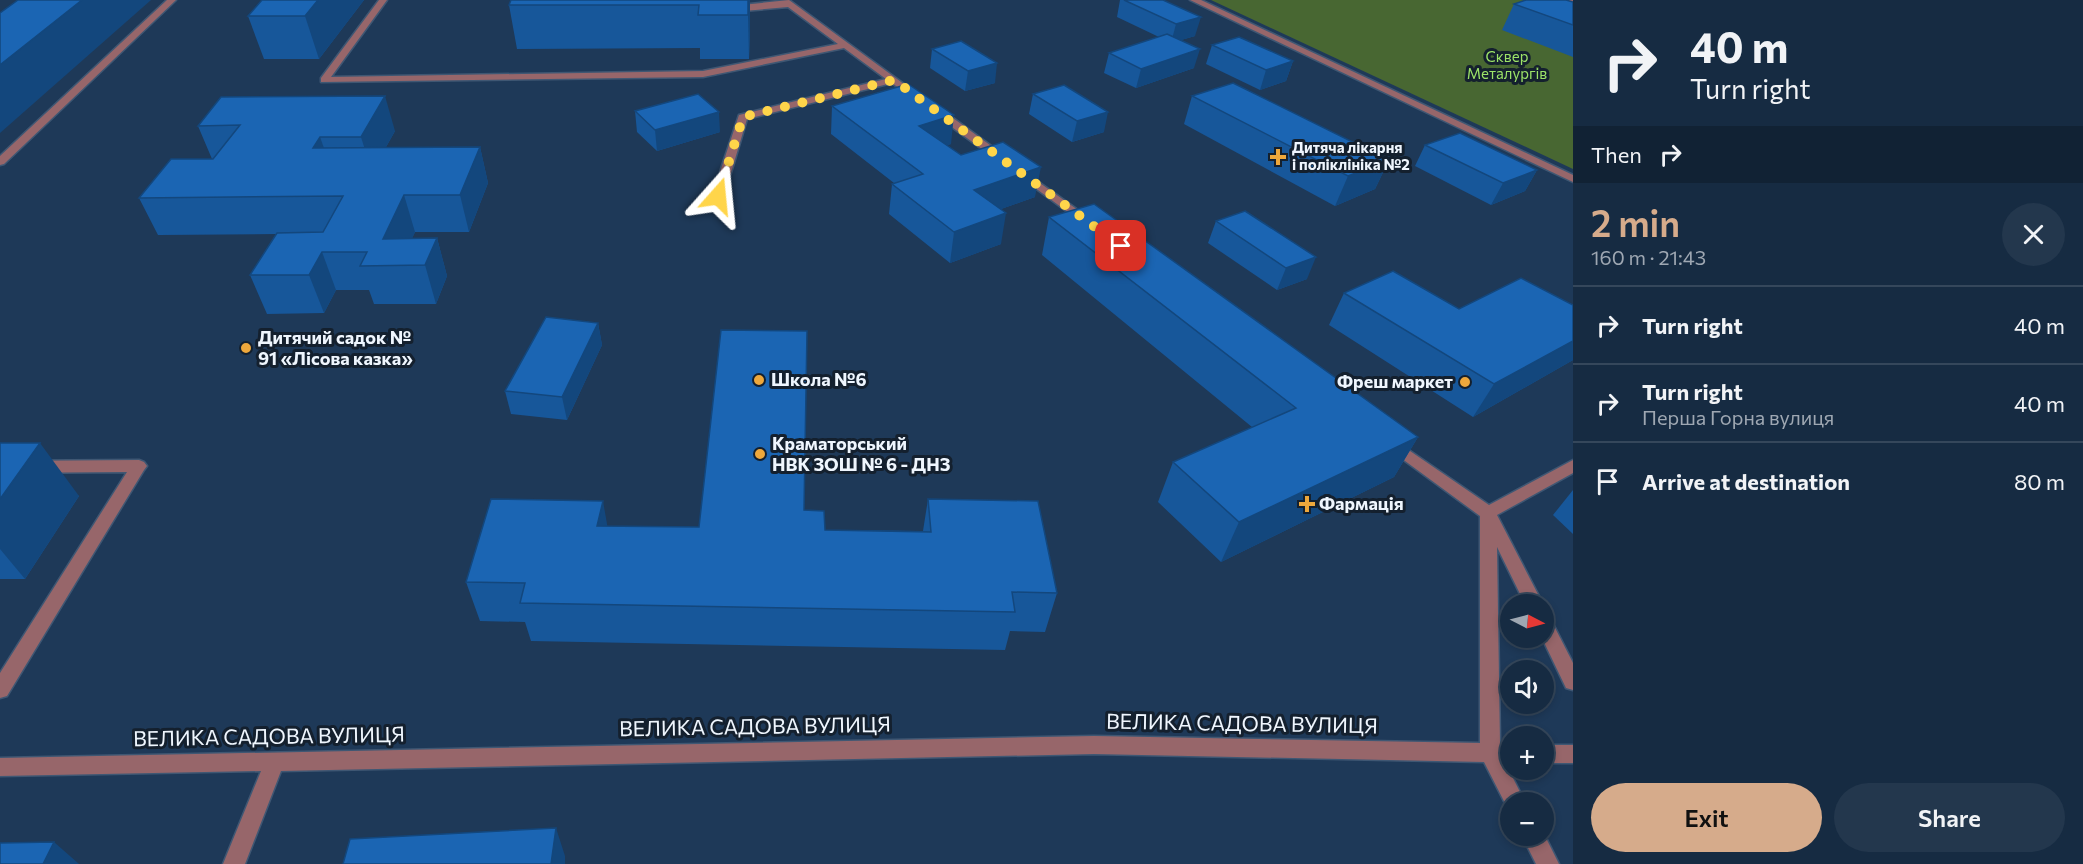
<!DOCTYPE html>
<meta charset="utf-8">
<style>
:root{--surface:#162b42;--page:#23374d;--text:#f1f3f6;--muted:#9ea7b2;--line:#35475b;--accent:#d6ab8b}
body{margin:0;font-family:Commissioner,sans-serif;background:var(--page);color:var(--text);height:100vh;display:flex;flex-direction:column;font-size:22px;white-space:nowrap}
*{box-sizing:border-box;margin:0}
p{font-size:20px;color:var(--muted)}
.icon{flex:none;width:33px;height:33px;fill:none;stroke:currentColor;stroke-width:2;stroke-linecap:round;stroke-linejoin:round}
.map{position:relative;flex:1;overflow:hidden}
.drawer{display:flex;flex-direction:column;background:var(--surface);width:510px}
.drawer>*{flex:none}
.banner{background:#162b42;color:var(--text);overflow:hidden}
.needle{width:39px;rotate:96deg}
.fabs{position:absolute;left:1500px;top:594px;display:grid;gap:12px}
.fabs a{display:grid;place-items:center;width:54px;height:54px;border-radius:50%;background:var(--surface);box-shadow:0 3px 9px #0003,0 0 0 2px var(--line);font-size:30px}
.pin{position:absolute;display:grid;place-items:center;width:51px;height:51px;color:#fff;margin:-26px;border-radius:12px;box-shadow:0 3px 9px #0006}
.me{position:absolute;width:66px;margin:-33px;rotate:18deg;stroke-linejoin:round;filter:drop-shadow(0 0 4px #0008)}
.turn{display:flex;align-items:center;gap:21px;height:126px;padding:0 18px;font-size:27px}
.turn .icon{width:78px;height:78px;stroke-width:2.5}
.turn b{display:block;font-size:42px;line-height:51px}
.then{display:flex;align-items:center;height:57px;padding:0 18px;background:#0003;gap:12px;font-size:22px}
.round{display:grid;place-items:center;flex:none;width:63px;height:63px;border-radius:32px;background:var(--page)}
.head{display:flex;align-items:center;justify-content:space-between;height:102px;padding:0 18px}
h1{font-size:36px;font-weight:600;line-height:45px;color:var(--accent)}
.primary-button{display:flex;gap:12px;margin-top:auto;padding:12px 18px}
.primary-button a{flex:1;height:69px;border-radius:36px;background:var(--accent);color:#111;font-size:24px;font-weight:600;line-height:69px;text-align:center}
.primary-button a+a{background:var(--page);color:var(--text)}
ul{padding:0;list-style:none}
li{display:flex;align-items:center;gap:18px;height:78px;padding:0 18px;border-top:2px solid var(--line)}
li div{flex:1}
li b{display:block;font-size:22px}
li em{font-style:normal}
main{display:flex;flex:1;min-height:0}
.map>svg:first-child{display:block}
.green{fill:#486732}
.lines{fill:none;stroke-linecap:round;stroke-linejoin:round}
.minor-casing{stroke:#3f5773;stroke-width:3}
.minor{fill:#97666a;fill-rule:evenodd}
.wall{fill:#17579a}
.shaded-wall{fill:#13477d}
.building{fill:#1b65b3;stroke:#13477d;stroke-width:1.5}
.route{stroke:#ffd54a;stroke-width:10;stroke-dasharray:0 18}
.poi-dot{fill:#eea83c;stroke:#14202e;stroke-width:2}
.labels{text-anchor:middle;stroke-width:6;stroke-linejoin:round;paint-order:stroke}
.far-park-label{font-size:15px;fill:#9ce368;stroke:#14202e}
.far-poi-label{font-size:15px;font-weight:bold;fill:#eff6fe;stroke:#14202e;text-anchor:start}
.poi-label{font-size:18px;font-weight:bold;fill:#eff6fe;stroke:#14202e;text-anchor:start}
.near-street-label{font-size:21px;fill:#eff6fe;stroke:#14202e}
</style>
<main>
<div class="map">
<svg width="1573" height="864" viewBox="0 0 1573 864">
<rect width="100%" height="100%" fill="#1e3958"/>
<!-- green -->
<path class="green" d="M1211 0H1539L1573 12V169Z"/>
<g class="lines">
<defs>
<g id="minor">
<path d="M167 0H176L4 164 0 165V156Z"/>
<path d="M379 0H387L331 77 703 71 838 44 788 7 732 12 728 9 732 6 789 0 923 98 915 100 892 83 747 119 724 196 718 199 712 196 739 115 886 79 844 48 703 77 321 82V78Z"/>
<path d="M1190 0H1201L1573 175V182Z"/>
<path d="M1565 0H1573V5Z"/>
<path d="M934 110H942L1005 156V160H997L934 114Z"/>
<path d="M1023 171 1092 220V224H1084L1019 176 1017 174Z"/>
<path d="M1391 438 1489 505 1573 460V473L1497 515 1543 604H1525L1497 547 1500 744H1510V762H1505L1525 802H1510V810L1508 809 1484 762 1094 754 281 771 245 864H223L261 771 0 776V758L1094 736 1480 743V516L1386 447 1383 443 1386 439Z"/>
<path d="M139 460 144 462 147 466 144 470 7 696 0 698V673L127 472 0 473V461Z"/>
<path d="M1544 616 1550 618 1573 663V690L1566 688 1542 638Z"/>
<rect x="1544" y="745" width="29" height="18"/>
<path d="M1544 834 1559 864H1536L1522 836Z"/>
</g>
</defs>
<!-- minor casing -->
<use href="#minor" class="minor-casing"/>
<!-- minor -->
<use href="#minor" class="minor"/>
</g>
<!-- wall -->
<g class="wall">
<path d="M262 0H364L319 59H264L248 16Z"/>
<path d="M750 0V28L749 59H700V48L517 49 509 5Z"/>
<path d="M1120 0H1163L1195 36 1181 40 1194 68 1136 88 1104 73 1109 53 1159 37 1117 17Z"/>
<path d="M1573 2V57L1502 30 1514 4Z"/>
<path d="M1212 45 1293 61 1286 81 1260 90 1206 64Z"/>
<path d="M932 49 995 83 965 91 930 68Z"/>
<path d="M1033 94 1104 132 1072 142 1029 114Z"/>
<path d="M1192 96 1389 160 1375 189 1335 206 1184 124Z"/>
<path d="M221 97 395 131 386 147H480L488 183 469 232H415L412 238H437L447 276 436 304H374L369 290H336L324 313 267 314 250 275 276 234 158 235 139 198 212 159 198 126Z"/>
<path d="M832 106 951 144 947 145 961 155 1035 197 1001 209V244L950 263 889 214 892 184 894 183 831 134Z"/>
<path d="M635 111 720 132 657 151 637 132Z"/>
<path d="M1425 145 1537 170 1525 191 1491 205 1415 166Z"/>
<path d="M1049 217 1418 437 1394 477 1221 562 1158 502 1173 462 1252 427 1042 255Z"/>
<path d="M1216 221 1307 279 1277 290 1208 243Z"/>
<path d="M1344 293 1459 309 1573 305V360L1473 417 1329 325Z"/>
<path d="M598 323 602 345 567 420 511 414 505 391Z"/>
<path d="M0 443 79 496 25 579H0Z"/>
<path d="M1573 490V534L1553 515Z"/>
<path d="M928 499 1057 593 1045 632 1010 631 1005 650 531 641 525 622 480 621 466 582 607 526 699 527 804 510 825 530 923 531Z"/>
</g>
<!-- shaded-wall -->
<g class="shaded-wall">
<path d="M82 0H151L0 133V65Z"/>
<path d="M318 0H364L319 59 305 16Z"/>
<path d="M748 0H750V28L749 59 748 15Z"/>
<path d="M1201 17 1195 36 1171 43 1176 24Z"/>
<path d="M1200 49 1194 68 1136 88 1141 69Z"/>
<path d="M1293 61 1286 81 1260 90 1266 70Z"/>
<path d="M997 63 995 83 965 91 968 71Z"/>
<path d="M385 96 395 131 372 172 361 137Z"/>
<path d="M719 112 720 132 657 151 655 130Z"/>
<path d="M1108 112 1104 132 1072 142 1077 121Z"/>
<path d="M954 115 951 144 916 155 919 126Z"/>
<path d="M320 137 333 173 313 148Z"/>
<path d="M480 147 488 183 469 232 460 195Z"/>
<path d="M1389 160 1375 189 1335 206 1348 176Z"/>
<path d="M1041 167 1035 197 970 220 974 190Z"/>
<path d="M1537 170 1525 191 1491 205 1503 183Z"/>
<path d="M404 195 415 232 400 266 383 239Z"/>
<path d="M1006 213 1001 244 950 263 954 232Z"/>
<path d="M437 238 447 276 436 304 425 265Z"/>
<path d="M322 252 336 290 324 313 309 275Z"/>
<path d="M1316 257 1307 279 1277 290 1286 268Z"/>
<path d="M598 323 602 345 567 420 562 397Z"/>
<path d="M1573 341V360L1473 417 1494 384Z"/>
<path d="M1418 437 1394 477 1221 562 1239 522Z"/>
<path d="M40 443 79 496 25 579 0 549V499Z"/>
<path d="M603 501 610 541 597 526Z"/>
<path d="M556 828 565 856V864H551Z"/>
<path d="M54 842 79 864H43Z"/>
</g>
<!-- building -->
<g class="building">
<path d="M18 0H82L0 65V13Z"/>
<path d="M262 0H318L305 16H248Z"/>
<path d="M511 0H748V15H698L699 5H509Z"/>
<path d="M1124 0H1163L1201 17 1176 24Z"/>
<path d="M1526 0H1566L1573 2V25L1514 4Z"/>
<path d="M1167 34 1200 49 1141 69 1109 53Z"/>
<path d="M1239 37 1293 61 1266 70 1212 45Z"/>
<path d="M961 41 997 63 968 71 932 49Z"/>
<path d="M1233 83 1389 160 1348 176 1192 96Z"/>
<path d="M908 84 954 115 919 126 961 155 1003 142 1041 167 974 190 1006 213 954 232 892 184 923 174 832 106Z"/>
<path d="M1064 85 1108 112 1077 121 1033 94Z"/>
<path d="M698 94 719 112 655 130 635 111Z"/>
<path d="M385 96 361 137H320L313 148 480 147 460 195H404L383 239 437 238 425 265 360 266 367 252H322L309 275H250L277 233 323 232 343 196 139 198 171 159H213L240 125 198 126 221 97Z"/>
<path d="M1460 133 1537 170 1503 183 1425 145Z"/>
<path d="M1094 204 1418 437 1239 522 1173 462 1296 408 1049 217Z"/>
<path d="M1245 211 1316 257 1286 268 1216 221Z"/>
<path d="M1393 271 1459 309 1521 278 1573 305V341L1494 384 1344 293Z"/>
<path d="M546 317 598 323 562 397 505 391Z"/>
<path d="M721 330 807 331 804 510 824 511 825 530 931 532 928 499 1038 501 1057 593 1012 592 1015 612 520 603 525 583 466 582 491 499 603 501 597 526 699 527Z"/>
<path d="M0 443H40L0 499Z"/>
<path d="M556 828 551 864H343L350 839Z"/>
<path d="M54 842 43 864H0V843Z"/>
</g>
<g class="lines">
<!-- route -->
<path class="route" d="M718 196 743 117 894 80 1121 246"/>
</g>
<!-- markers -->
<g class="poi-dot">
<path d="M1275 148h6v6h6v6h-6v6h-6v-6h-6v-6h6z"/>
<circle cx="246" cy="348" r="6"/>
<circle cx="759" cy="380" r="6"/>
<circle cx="1465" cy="382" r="6"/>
<circle cx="760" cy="454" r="6"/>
<path d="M1304 495h6v6h6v6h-6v6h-6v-6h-6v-6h6z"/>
</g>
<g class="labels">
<!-- far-park labels -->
<g class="far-park-label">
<text x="1507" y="62">Сквер<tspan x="1507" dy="17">Металургів</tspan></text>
</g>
<!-- far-poi labels -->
<g class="far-poi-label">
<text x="1292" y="153">Дитяча лікарня<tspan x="1292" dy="17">і поліклініка №2</tspan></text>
</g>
<!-- poi labels -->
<g class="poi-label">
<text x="258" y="344">Дитячий садок №<tspan x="258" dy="21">91 «Лісова казка»</tspan></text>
<text x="771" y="386">Школа №6</text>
<text x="1453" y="388" text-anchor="end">Фреш маркет</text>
<text x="772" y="450">Краматорський<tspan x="772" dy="21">НВК ЗОШ № 6 - ДНЗ</tspan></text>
<text x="1319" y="510">Фармація</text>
</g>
<!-- near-street labels -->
<g class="near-street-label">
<text transform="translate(1242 724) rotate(1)" y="7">ВЕЛИКА САДОВА ВУЛИЦЯ</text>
<text transform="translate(755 727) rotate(-1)" y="7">ВЕЛИКА САДОВА ВУЛИЦЯ</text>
<text transform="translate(269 737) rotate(-1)" y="7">ВЕЛИКА САДОВА ВУЛИЦЯ</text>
</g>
</g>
</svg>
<div class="fabs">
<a><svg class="needle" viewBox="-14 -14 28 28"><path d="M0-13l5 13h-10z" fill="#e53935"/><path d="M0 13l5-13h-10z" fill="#9ea7b2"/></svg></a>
<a><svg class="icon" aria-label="sound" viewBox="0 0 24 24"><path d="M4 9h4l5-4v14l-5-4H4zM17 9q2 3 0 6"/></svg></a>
<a>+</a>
<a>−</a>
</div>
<div class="pin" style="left:1121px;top:246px;background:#d93025"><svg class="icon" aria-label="arrive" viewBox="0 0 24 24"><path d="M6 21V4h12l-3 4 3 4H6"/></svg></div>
<svg class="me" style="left:718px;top:196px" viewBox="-20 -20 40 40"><path d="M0-17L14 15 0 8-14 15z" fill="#ffd54a" stroke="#fff" stroke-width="4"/></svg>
</div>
<section class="drawer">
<div class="banner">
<div class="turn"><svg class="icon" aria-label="right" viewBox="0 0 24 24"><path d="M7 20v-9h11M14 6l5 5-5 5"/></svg><div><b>40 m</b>Turn right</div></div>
<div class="then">Then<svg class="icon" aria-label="right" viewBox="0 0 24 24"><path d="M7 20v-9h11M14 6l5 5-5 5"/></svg></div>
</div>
<div class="head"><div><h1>2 min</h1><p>160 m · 21:43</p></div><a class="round"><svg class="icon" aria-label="close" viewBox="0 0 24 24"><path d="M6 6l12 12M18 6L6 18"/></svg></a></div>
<ul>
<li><svg class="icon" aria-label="right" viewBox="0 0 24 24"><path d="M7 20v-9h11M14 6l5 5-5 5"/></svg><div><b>Turn right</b></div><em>40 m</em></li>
<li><svg class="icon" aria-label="right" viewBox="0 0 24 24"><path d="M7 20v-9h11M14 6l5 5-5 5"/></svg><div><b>Turn right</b><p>Перша Горна вулиця</p></div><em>40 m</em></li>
<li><svg class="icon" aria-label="arrive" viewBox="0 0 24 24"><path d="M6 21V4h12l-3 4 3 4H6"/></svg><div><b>Arrive at destination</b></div><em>80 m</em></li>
</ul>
<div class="primary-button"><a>Exit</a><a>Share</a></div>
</section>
</main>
